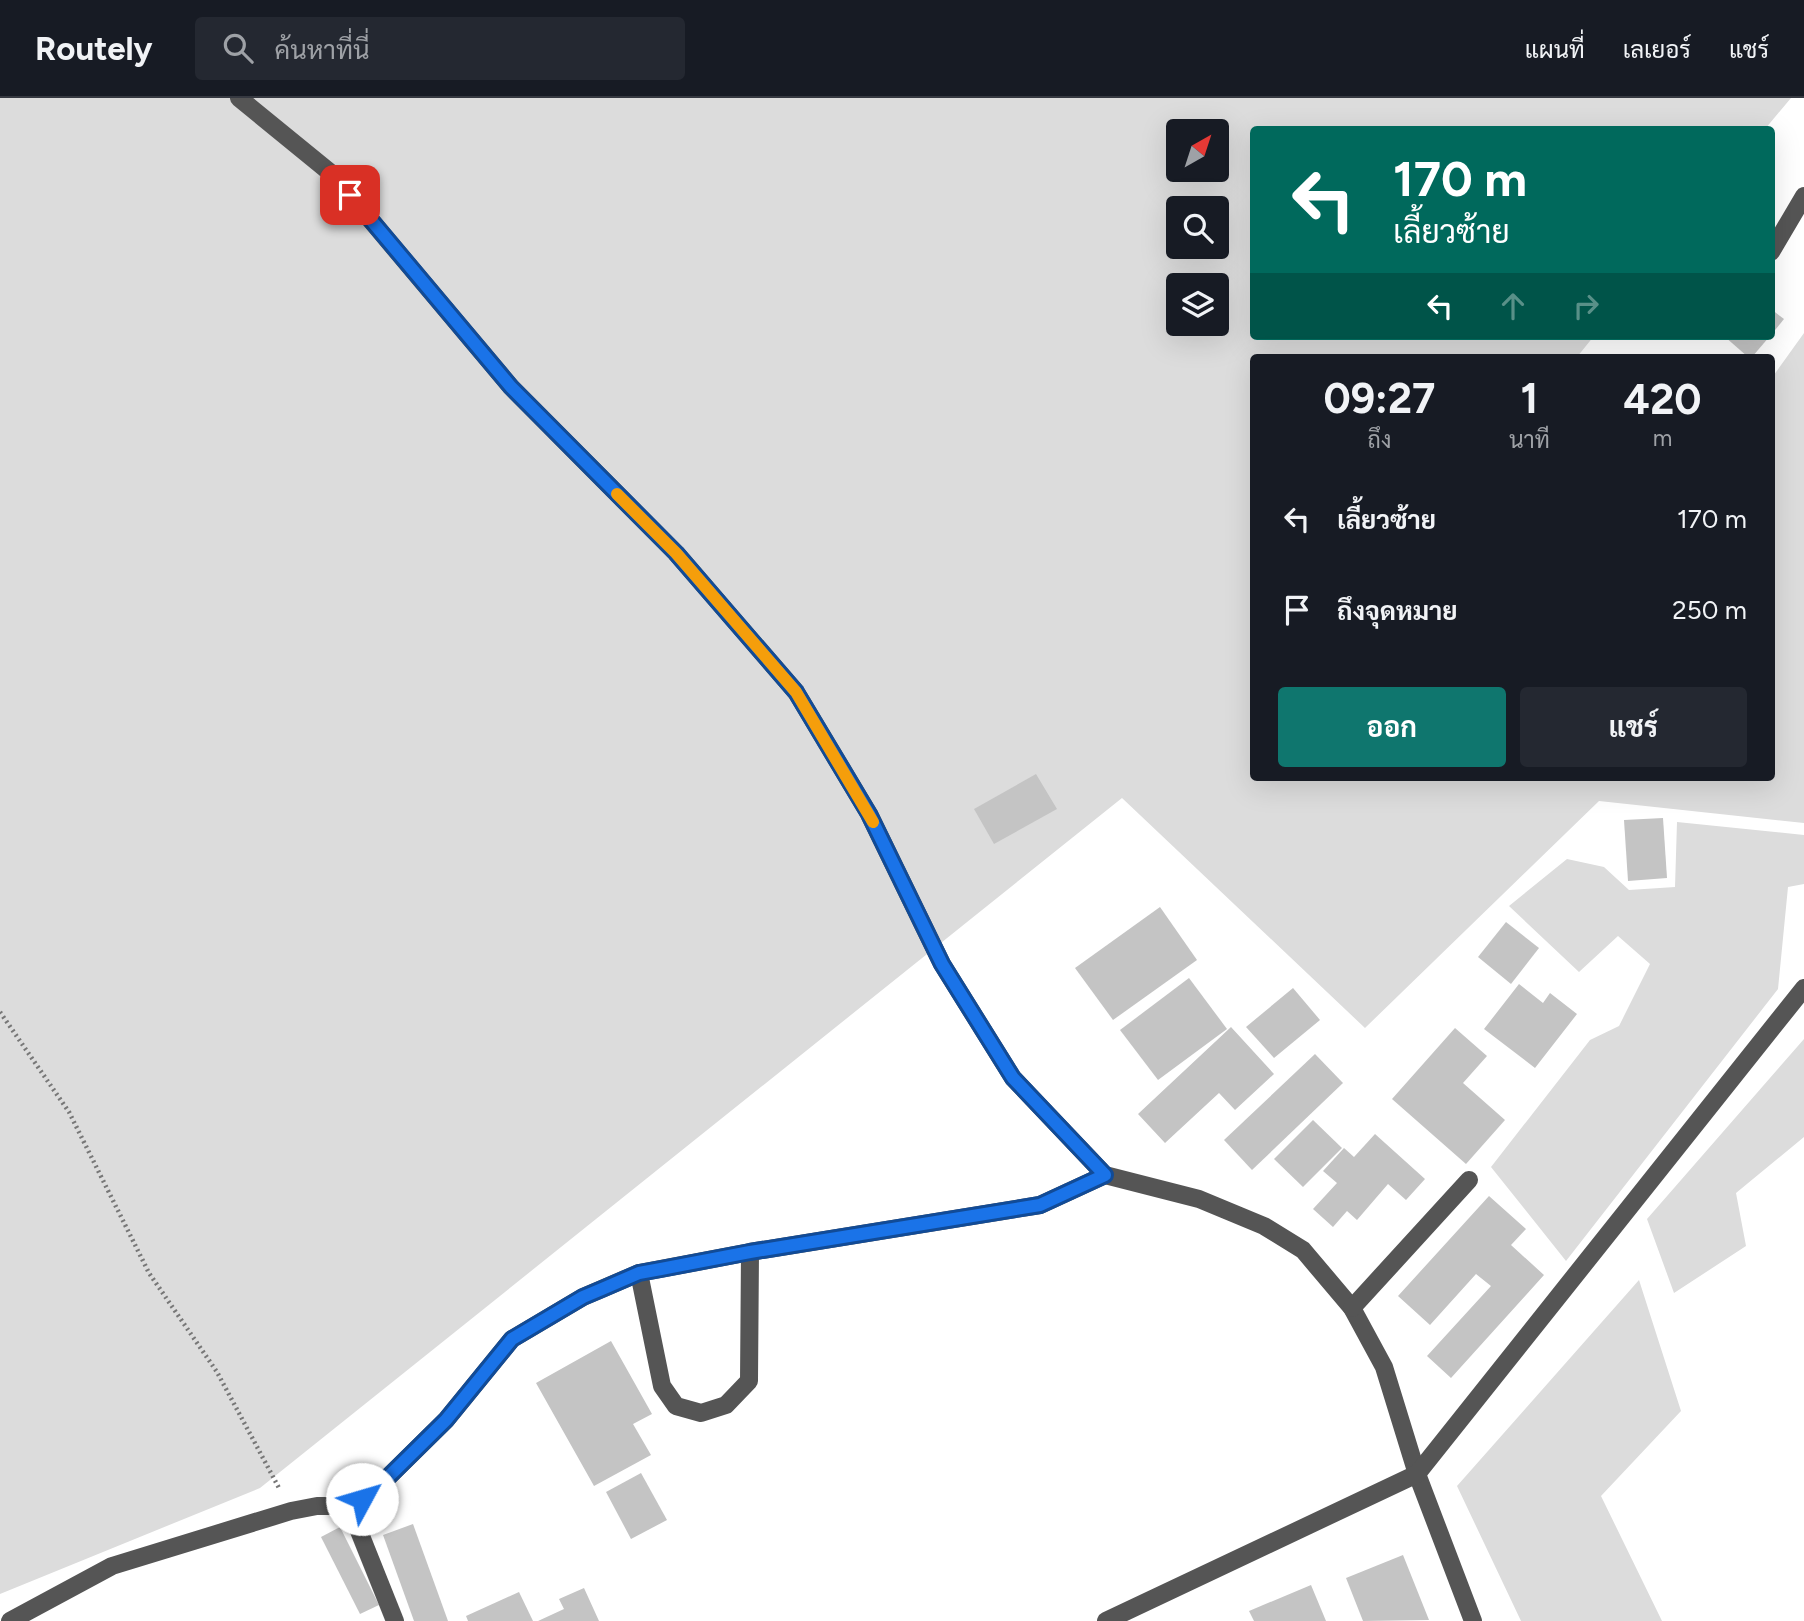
<!DOCTYPE html>
<html lang="th">
<meta charset="utf-8">
<style>
:root{--surface:#171b24;--page:#242831;--text:#f1f3f6;--muted:#9ea1a6;--line:#363941;--accent:#0f766e}
body{margin:0;font-family:Figtree,Sarabun,sans-serif;background:var(--page);color:var(--text);height:100vh;display:flex;flex-direction:column;font-size:26px;white-space:nowrap}
*{box-sizing:border-box;margin:0}
p{font-size:23px;color:var(--muted)}
.icon{flex:none;width:38px;height:38px;fill:none;stroke:currentColor;stroke-width:2;stroke-linecap:round;stroke-linejoin:round}
.map{position:relative;flex:1;overflow:hidden}
.side{position:absolute;left:1250px;top:256px;width:525px;height:427px;display:flex;flex-direction:column;background:var(--surface);border-radius:7px;box-shadow:0 7px 28px #0002}
.side>*{flex:none}
.guide{position:absolute;left:1250px;top:28px;width:525px;height:214px;border-radius:7px;box-shadow:0 7px 28px #0002;background:#00695c;color:#fff;overflow:hidden}
.needle{width:46px;rotate:39deg}
.tools{position:absolute;left:1166px;top:21px;display:grid;gap:14px}
.tools a{display:grid;place-items:center;width:63px;height:63px;border-radius:7px;background:var(--surface);box-shadow:0 7px 28px #0002;font-size:35px}
.pin{position:absolute;display:grid;place-items:center;width:60px;height:60px;color:#fff;margin:-30px;border-radius:14px;box-shadow:0 4px 10px #0006}
.me{position:absolute;width:77px;margin:-38px;rotate:51deg;stroke-linejoin:round;filter:drop-shadow(0 0 5px #0008)}
.turn{display:flex;align-items:center;gap:24px;height:147px;padding:0 28px;font-size:32px}
.turn .icon{width:91px;height:91px;stroke-width:2.5}
.turn b{display:block;font-size:49px;line-height:60px}
.lanes{display:flex;align-items:center;height:66px;padding:0 28px;background:#0003;justify-content:center;gap:35px;direction:ltr}
.lanes .off{opacity:.35}
.eta{display:flex;justify-content:space-evenly;align-items:center;height:119px;text-align:center}
.eta b{font-size:42px;font-weight:700;line-height:49px}
.action{display:flex;gap:14px;margin-top:auto;padding:14px 28px}
.action a{flex:1;height:80px;border-radius:7px;background:var(--accent);color:#fff;font-size:28px;font-weight:700;line-height:80px;text-align:center}
.action a+a{background:var(--page);color:var(--text)}
ul{padding:0;list-style:none}
li{display:flex;align-items:center;gap:21px;height:91px;padding:0 28px}
li div{flex:1}
li b{display:block;font-size:26px}
li em{font-style:normal}
header{display:flex;align-items:center;gap:42px;box-sizing:border-box;height:98px;padding:0 35px;background:var(--surface);border-bottom:2px solid var(--line)}
header strong{font-size:33px}
nav{display:flex;gap:38px;margin-inline-start:auto;font-size:24px}
.search{width:490px;height:63px;background:var(--page);display:flex;align-items:center;gap:18px;box-sizing:border-box;padding:0 24px;border-radius:7px;color:var(--muted);font-size:26px}
.map>svg:first-child{display:block}
.green{fill:#dcdcdc;fill-rule:evenodd}
.building{fill:#c4c4c4}
.lines{fill:none;stroke-linecap:round;stroke-linejoin:round}
.path{stroke:#777;stroke-width:4.5;stroke-dasharray:2 3.5;stroke-linecap:butt}
.minor{stroke:#555;stroke-width:18}
.route-casing{stroke:#114b97;stroke-width:18}
.route{stroke:#1a73e8;stroke-width:12}
.slow{stroke:#f59e0b;stroke-width:12}
</style>
<header>
<strong>Routely</strong>
<div class="search"><svg class="icon" aria-label="search" viewBox="0 0 24 24"><circle cx="10" cy="10" r="6"/><path d="M15 15l6 6"/></svg>ค้นหาที่นี่</div>
<nav><a>แผนที่</a><a>เลเยอร์</a><a>แชร์</a></nav>
</header>
<div class="map">
<svg width="1804" height="1523" viewBox="0 0 1804 1523">
<rect width="100%" height="100%" fill="#fff"/>
<!-- green -->
<g class="green">
<path d="M0 0H1791L1765 31 1253 32V238H1594L1577 259H1253V679H1771V281L1804 235V725L1599 703 1365 930 1122 700 260 1390 0 1496ZM1178 33H1216V72H1178ZM1178 110H1216V149H1178ZM1178 187H1216V226H1178Z"/>
<path d="M1677 724 1804 737V786L1788 789 1778 891 1566 1163 1491 1069 1590 942 1619 928 1650 866 1618 838 1579 874 1509 808 1567 761 1604 769 1629 792 1675 789Z"/>
<path d="M1804 941V1039L1736 1095 1746 1148 1674 1195 1647 1121Z"/>
<path d="M1639 1182 1681 1313 1601 1398 1662 1523H1521L1457 1388Z"/>
</g>
<!-- building -->
<g class="building">
<path d="M1771 211 1784 221 1771 237Z"/>
<path d="M1724 238H1770L1752 259H1748Z"/>
<path d="M1036 676 1057 711 994 746 974 711Z"/>
<path d="M1663 720 1667 780 1628 783 1624 722Z"/>
<path d="M1160 809 1197 862 1113 922 1075 870Z"/>
<path d="M1506 824 1539 850 1511 886 1478 859Z"/>
<path d="M1189 880 1227 931 1158 982 1120 932Z"/>
<path d="M1519 886 1543 905 1550 895 1577 916 1535 970 1484 931Z"/>
<path d="M1293 890 1320 922 1274 960 1246 929Z"/>
<path d="M1231 929 1274 976 1235 1012 1219 995 1165 1045 1138 1016Z"/>
<path d="M1455 930 1487 958 1463 985 1505 1022 1466 1066 1392 1001Z"/>
<path d="M1315 956 1343 985 1252 1072 1224 1042Z"/>
<path d="M1313 1022 1342 1050 1303 1089 1274 1061Z"/>
<path d="M1375 1036 1425 1081 1406 1102 1388 1086 1357 1122 1347 1113 1333 1129 1313 1111 1337 1085 1323 1073 1344 1050 1354 1059Z"/>
<path d="M1489 1098 1526 1131 1511 1147 1544 1177 1451 1280 1427 1258 1491 1188 1476 1176 1430 1227 1398 1198Z"/>
<path d="M611 1243 652 1316 633 1326 651 1357 594 1388 536 1285Z"/>
<path d="M641 1375 667 1422 631 1441 606 1394Z"/>
<path d="M413 1426 448 1523H414L383 1437Z"/>
<path d="M340 1429 379 1507 360 1516 321 1439Z"/>
<path d="M1403 1457 1429 1522 1363 1523 1346 1480Z"/>
<path d="M1311 1487 1326 1523H1254L1249 1513Z"/>
<path d="M584 1490 599 1523H538L564 1511 559 1501Z"/>
<path d="M519 1494 533 1523H468L466 1518Z"/>
</g>
<g class="lines">
<!-- path -->
<path class="path" d="M0 914 69 1014 149 1175 217 1274 279 1390"/>
<!-- minor -->
<g class="minor">
<path d="M239 0 332 76 511 289 676 455 796 594 869 716 942 866 1013 980 1105 1077 1199 1101 1264 1128 1303 1152 1352 1210 1384 1269 1417 1376 1473 1523"/>
<path d="M1771 154 1804 98"/>
<path d="M639 1175 662 1288 676 1308 701 1315 726 1307 749 1283 750 1154"/>
<path d="M1352 1210 1469 1082"/>
<path d="M349 1408 395 1523"/>
<path d="M10 1523 112 1468 291 1413 317 1408H349L374 1393 446 1322 512 1241 583 1199 639 1175 750 1154 1040 1107 1105 1077"/>
<path d="M1106 1523 1417 1376 1804 890"/>
</g>
</g>
<g class="lines">
<defs>
<path id="route" d="M350 97 511 289 676 455 796 594 869 716 942 866 1013 980 1105 1077 1040 1107 750 1154 661 1171 639 1175 602 1191 583 1199 512 1241 446 1322 374 1393 362 1401"/>
</defs>
<!-- route casing -->
<use href="#route" class="route-casing"/>
<!-- route -->
<use href="#route" class="route"/>
<!-- slow -->
<path class="slow" d="M617 396 676 455 796 594 873 724"/>
</g>
</svg>
<div class="tools">
<a><svg class="needle" viewBox="-14 -14 28 28"><path d="M0-13l5 13h-10z" fill="#e53935"/><path d="M0 13l5-13h-10z" fill="#9ea1a6"/></svg></a>
<a><svg class="icon" aria-label="search" viewBox="0 0 24 24"><circle cx="10" cy="10" r="6"/><path d="M15 15l6 6"/></svg></a>
<a><svg class="icon" aria-label="layers" viewBox="0 0 24 24"><path d="M12 4l9 5-9 5-9-5zM3 14l9 5 9-5"/></svg></a>
</div>
<div class="pin" style="left:350px;top:97px;background:#d93025"><svg class="icon" aria-label="arrive" viewBox="0 0 24 24"><path d="M6 21V4h12l-3 4 3 4H6"/></svg></div>
<svg class="me" style="left:362px;top:1401px" viewBox="-20 -20 40 40"><circle r="19" fill="#fff"/><path d="M0-13L10 11 0 6-10 11z" fill="#1a73e8"/></svg>
<div class="guide">
<div class="turn"><svg class="icon" aria-label="left" viewBox="0 0 24 24"><path d="M17 20v-9H6M10 6l-5 5 5 5"/></svg><div><b>170 m</b>เลี้ยวซ้าย</div></div>
<div class="lanes"><svg class="icon" aria-label="left" viewBox="0 0 24 24"><path d="M17 20v-9H6M10 6l-5 5 5 5"/></svg><svg class="icon off" aria-label="ahead" viewBox="0 0 24 24"><path d="M12 20V5M6 11l6-6 6 6"/></svg><svg class="icon off" aria-label="right" viewBox="0 0 24 24"><path d="M7 20v-9h11M14 6l5 5-5 5"/></svg></div>
</div>
<section class="side">
<div class="eta">
<div><b>09:27</b><p>ถึง</p></div>
<div><b>1</b><p>นาที</p></div>
<div><b>420</b><p>m</p></div>
</div>
<ul>
<li><svg class="icon" aria-label="left" viewBox="0 0 24 24"><path d="M17 20v-9H6M10 6l-5 5 5 5"/></svg><div><b>เลี้ยวซ้าย</b></div><em>170 m</em></li>
<li><svg class="icon" aria-label="arrive" viewBox="0 0 24 24"><path d="M6 21V4h12l-3 4 3 4H6"/></svg><div><b>ถึงจุดหมาย</b></div><em>250 m</em></li>
</ul>
<div class="action"><a>ออก</a><a>แชร์</a></div>
</section>
</div>
